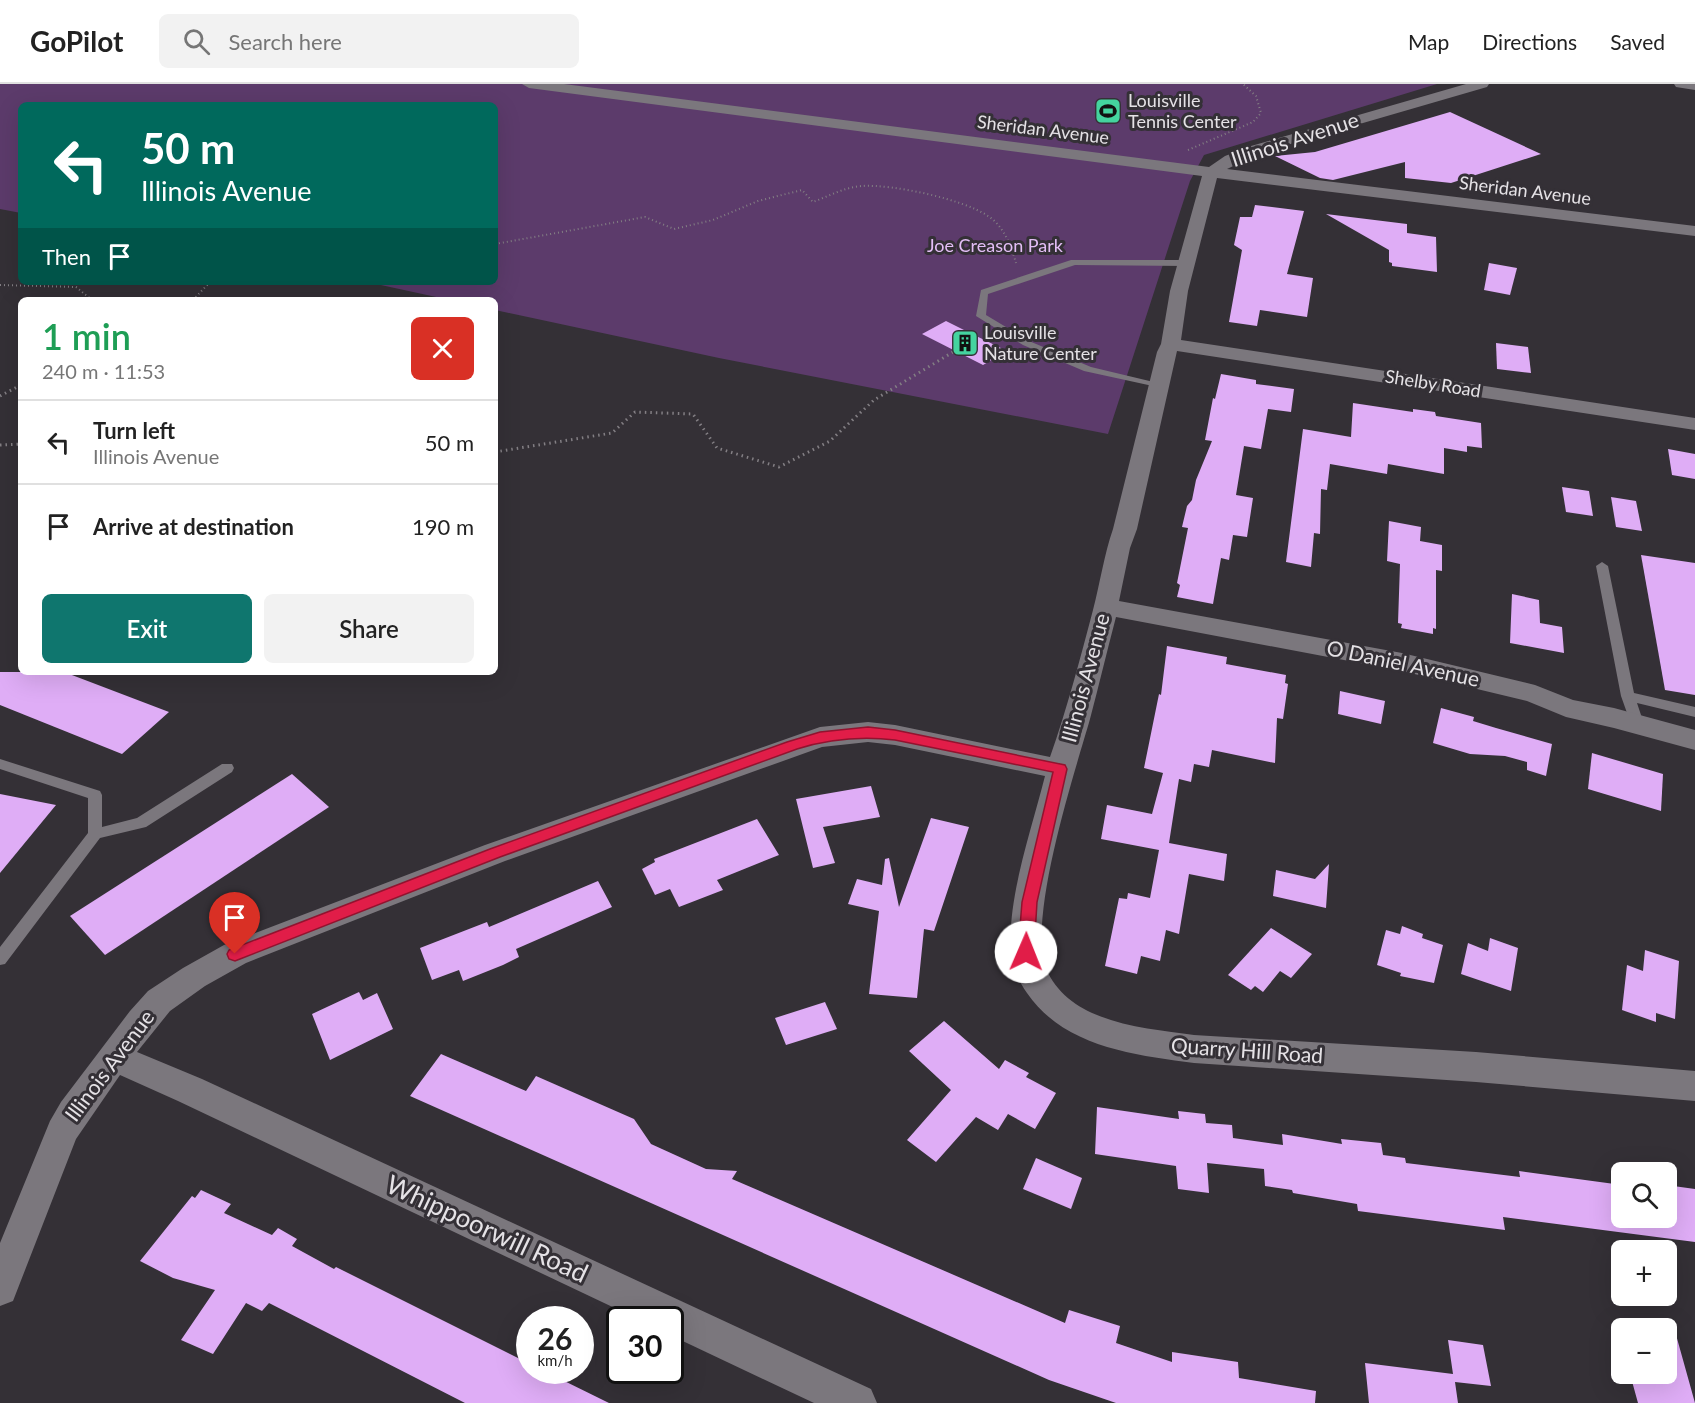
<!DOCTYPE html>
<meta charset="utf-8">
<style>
:root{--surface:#fff;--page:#f2f2f2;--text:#222;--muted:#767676;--line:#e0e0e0;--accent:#0f766e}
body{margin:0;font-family:Lato,sans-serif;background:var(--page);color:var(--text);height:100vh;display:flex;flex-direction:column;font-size:22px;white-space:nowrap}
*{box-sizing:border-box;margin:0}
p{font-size:20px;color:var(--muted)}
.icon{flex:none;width:33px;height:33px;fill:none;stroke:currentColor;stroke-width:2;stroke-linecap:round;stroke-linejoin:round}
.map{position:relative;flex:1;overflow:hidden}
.drawer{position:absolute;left:18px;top:213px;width:480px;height:378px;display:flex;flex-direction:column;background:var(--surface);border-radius:9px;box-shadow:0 6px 24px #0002}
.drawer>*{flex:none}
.hud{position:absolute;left:18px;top:18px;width:480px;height:183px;border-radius:9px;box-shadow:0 6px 24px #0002;background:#00695c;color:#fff;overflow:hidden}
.tools{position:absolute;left:1611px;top:1078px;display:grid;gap:12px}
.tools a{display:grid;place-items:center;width:66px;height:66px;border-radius:9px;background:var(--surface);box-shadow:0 6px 24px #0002;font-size:30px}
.speed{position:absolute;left:516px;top:1222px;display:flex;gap:12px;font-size:30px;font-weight:700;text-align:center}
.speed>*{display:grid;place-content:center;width:78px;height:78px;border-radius:50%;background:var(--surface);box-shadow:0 6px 24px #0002;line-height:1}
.speed small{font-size:15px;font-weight:400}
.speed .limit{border:3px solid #111;border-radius:9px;background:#fff;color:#111}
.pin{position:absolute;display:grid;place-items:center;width:51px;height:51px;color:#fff;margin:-62px -26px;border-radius:50% 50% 50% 0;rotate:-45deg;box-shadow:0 0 6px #0007}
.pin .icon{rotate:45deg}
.me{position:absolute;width:66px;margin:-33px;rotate:1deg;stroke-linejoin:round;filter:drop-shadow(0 0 4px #0008)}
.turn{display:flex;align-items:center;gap:21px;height:126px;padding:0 24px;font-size:27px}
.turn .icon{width:78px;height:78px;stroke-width:2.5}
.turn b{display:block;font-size:42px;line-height:51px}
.then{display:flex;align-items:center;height:57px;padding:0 24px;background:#0003;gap:12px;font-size:22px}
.round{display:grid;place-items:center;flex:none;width:63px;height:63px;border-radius:9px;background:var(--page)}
.headline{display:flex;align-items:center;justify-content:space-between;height:102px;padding:0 24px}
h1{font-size:36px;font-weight:600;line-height:45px;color:#1e9e55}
.action{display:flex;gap:12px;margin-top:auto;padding:12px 24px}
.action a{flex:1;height:69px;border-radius:9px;background:var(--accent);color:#fff;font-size:24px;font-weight:600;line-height:69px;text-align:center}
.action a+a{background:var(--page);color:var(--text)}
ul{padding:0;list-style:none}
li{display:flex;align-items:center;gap:18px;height:84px;padding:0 24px;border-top:2px solid var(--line)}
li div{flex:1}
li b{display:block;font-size:22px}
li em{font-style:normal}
header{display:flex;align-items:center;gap:36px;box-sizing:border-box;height:84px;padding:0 30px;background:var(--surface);border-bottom:2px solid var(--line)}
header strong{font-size:28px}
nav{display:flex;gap:33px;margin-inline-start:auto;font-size:21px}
.search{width:420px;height:54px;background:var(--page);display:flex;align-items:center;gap:15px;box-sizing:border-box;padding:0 21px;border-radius:9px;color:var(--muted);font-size:22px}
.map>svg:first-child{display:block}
.green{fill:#5c3b6b}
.building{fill:#dfadf6}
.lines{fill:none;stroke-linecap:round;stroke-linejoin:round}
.path-far1{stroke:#837f84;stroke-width:2;stroke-dasharray:1 3;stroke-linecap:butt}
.path{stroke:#837f84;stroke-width:3;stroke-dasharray:1.5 4;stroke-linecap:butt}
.service{fill:#7b777d;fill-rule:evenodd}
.minor{fill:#7b777d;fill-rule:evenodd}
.route{fill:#e11d48;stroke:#92132f;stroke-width:1.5}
.labels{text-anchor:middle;stroke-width:6;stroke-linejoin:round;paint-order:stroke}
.far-poi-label{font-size:18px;fill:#e5e2e6;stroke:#343036;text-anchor:start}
.far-street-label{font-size:18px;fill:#e5e2e6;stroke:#343036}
.far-park-label{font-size:18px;fill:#e3bef6;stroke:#343036}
.street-label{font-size:21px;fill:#e5e2e6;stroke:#343036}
.near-street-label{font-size:26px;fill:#e5e2e6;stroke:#343036}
</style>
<header>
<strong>GoPilot</strong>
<div class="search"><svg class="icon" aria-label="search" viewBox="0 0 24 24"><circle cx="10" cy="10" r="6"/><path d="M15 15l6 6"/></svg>Search here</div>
<nav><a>Map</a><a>Directions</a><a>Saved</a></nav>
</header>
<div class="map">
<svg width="1695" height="1319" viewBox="0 0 1695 1319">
<rect width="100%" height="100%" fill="#343036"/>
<!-- green -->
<path class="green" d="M0 0H1437L1204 71 1190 97 1108 350 719 274 495 226V216H450L367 198H495V21H21V129L0 125Z"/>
<!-- building -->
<g class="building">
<path d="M1450 28 1541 70 1451 99 1405 94V78L1333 96 1320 94 1275 72 1315 68Z"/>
<path d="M1255 121 1304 127 1287 190 1313 194 1307 233 1260 226 1257 242 1229 238 1242 166 1234 161 1240 133H1252Z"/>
<path d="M1326 130 1407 140V149L1436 153 1437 188 1392 182V179L1389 178V166Z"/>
<path d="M1489 179 1517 184 1510 211 1484 206Z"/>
<path d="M946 237 968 248 1007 267 983 281 922 250Z"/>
<path d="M1496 259 1528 263 1531 289 1497 285Z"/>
<path d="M1221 290 1256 296V300L1294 305 1291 328 1268 325 1261 365 1244 362 1236 411 1253 414 1247 453 1233 451 1229 476 1221 474 1213 520 1177 513 1180 501 1177 499 1188 444 1182 443 1187 422 1192 416 1196 396 1212 357 1205 356 1213 314 1215 315Z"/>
<path d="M1353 319 1413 328V325L1435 328 1436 332 1481 339 1482 364 1467 362V368L1444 364V390L1388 380 1387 390 1330 380 1327 406 1321 405 1320 450 1314 449 1311 483 1286 478 1303 345 1351 353Z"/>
<path d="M1668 365 1695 370V395L1672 391Z"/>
<path d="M1562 403 1589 407 1593 432 1566 428Z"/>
<path d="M1611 413 1636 417 1642 447 1616 443Z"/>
<path d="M1389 437 1421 443 1420 457 1442 461V487L1436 486V545L1433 544V550L1401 544 1402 540 1398 539 1400 480 1387 477Z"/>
<path d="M1641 471 1695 479V611L1665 606Z"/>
<path d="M1512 510 1539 516 1540 539 1562 543 1564 569 1510 559Z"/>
<path d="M1167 562 1227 573 1226 580 1286 591 1285 599 1288 600 1283 635 1277 634 1275 679 1212 666 1209 683 1194 680 1191 698 1179 695 1169 759 1227 770 1224 797 1189 790 1179 850 1166 846 1160 877 1141 872 1137 890 1105 882 1119 814 1127 815 1128 809 1150 814 1159 766 1101 755 1107 721 1152 730 1163 689 1144 684 1159 610 1161 611Z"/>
<path d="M0 588H64L169 628 122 670 0 621Z"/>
<path d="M1340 607 1385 617 1381 640 1338 630Z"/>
<path d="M1441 624 1474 633 1473 637 1496 644 1552 660 1546 692 1527 686V678L1505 672 1470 670 1433 659Z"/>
<path d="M1592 669 1663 690 1661 727 1588 705Z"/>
<path d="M292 690 329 723 105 871 70 832Z"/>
<path d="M871 702 880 733 823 743 835 779 813 784 796 715Z"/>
<path d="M0 710 56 721 0 789Z"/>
<path d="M931 734 969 743 934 847 924 845 917 914 869 910 879 827 848 820 857 795 882 801 885 775 889 774 899 823Z"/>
<path d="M757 735 779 771 717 796 723 806 679 823 670 805 655 811 642 785 655 778 654 775Z"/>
<path d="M1329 780 1326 824 1273 812 1276 786 1315 795Z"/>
<path d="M598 797 612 823 516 865 519 873 503 881 463 897 459 886 432 896 420 864 487 838 489 843Z"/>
<path d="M1402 842 1423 850 1422 854 1443 861 1434 899 1400 892 1401 889 1377 881 1386 846 1400 850Z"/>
<path d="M1271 844 1312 870 1291 894 1280 887 1263 908 1255 902 1251 906 1228 891Z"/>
<path d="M1490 854 1518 864 1511 907 1461 890 1468 859 1488 867Z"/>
<path d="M1645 866 1679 877 1675 935 1656 929V938L1622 926 1627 881 1643 887Z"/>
<path d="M359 908 363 916 377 909 393 945 330 976 312 930Z"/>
<path d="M825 918 837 945 786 961 775 934Z"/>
<path d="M944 937 999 985 1005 976 1029 989 1026 993 1056 1009 1035 1045 1008 1030 998 1046 976 1033 936 1078 907 1056 951 1006 909 967Z"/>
<path d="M441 970 526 1007 536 992 577 1010 634 1035 651 1060 706 1085 737 1087 732 1095 1065 1239 1069 1226 1120 1242 1116 1259 1172 1278V1268L1238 1278 1239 1294 1316 1307 1315 1319H1116L1049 1296 410 1012Z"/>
<path d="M1097 1023 1179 1035 1178 1027 1205 1030 1206 1039 1232 1041 1233 1054 1283 1061 1282 1050 1342 1060 1341 1055 1381 1059 1383 1071 1405 1074 1406 1079 1520 1093 1519 1087 1622 1101V1134H1666V1101L1695 1105V1158L1503 1133 1505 1146 1358 1127 1357 1120 1293 1109 1292 1106 1265 1102 1264 1085 1207 1079 1209 1109 1178 1105 1176 1082 1095 1070Z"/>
<path d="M1036 1074 1082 1094 1071 1125 1023 1105Z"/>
<path d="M201 1106 231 1120 224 1129 272 1151 278 1144 297 1155 292 1162 334 1185 336 1183 530 1280V1287H544L609 1319H465L269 1219 262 1227 246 1219 213 1270 181 1256 215 1206 173 1194 140 1177 192 1112 195 1114Z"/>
<path d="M1673 1240 1695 1319H1638L1630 1290H1666V1241Z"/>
<path d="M1448 1256 1483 1261 1491 1302 1455 1298 1458 1319H1369L1365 1279 1453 1290Z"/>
</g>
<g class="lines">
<!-- path-far1 -->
<g class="path-far1">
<path d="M1188 66 1253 38 1261 29 1256 12 1243 0"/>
<path d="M495 160 645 133 674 145 713 136 758 117 802 106 813 118C829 112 845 103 862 102 892 100 963 115 988 132 1004 142 1011 162 1016 179"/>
<path d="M0 201 76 203 92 216"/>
<path d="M193 216 210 198"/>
</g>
<!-- path -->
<g class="path">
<path d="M0 312 21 301"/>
<path d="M0 361 21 360"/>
<path d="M495 368 612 349 635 328 693 330 717 364 779 383 830 357 874 316 953 268"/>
</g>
<!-- service -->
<g class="service">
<path d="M1071 176H1186L1191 179 1186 182 1075 181 988 210 986 231 1029 257 1091 283 1162 300V304L1084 287 1023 261 976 232 981 206Z"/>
<path d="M1602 478 1608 482 1634 609 1695 623V633L1637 619 1644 640 1637 645 1632 643 1621 612 1596 482Z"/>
<path d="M0 675 100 707 102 711V743L137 734 222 680H232L234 684 232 688 146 743 100 754 5 880 0 881V863L88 749V714L0 685Z"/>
</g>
<!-- minor -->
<g class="minor">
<path d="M522 0H564L1209 83 1225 72 1251 62 1466 0H1489L1487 3 1263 68 1227 85 1695 142V152L1217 94 1188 207 1181 256 1695 334V346L1177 267 1137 445 1130 464 1119 517 1402 569 1535 601 1573 616 1614 624 1695 646V666L1614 644 1566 633 1527 617 1402 587 1116 533C1107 567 1099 601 1090 635 1075 688 1024 842 1048 889 1074 940 1145 944 1194 951L1476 968 1695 987V1017L1476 998 1194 979C1134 971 1064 963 1027 909 1019 898 1012 881 1011 867 1007 814 1032 744 1045 692L895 661 868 658 822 663 505 777 246 879 205 902 170 927 137 968 202 995 871 1305 877 1319H814L670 1251V1236H640L178 1017 120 991 76 1055 13 1217 0 1222V1159L50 1037 61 1018 130 927 148 907 183 884 224 861 485 761 820 643 868 638 895 641 1050 673C1067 625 1080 575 1093 526 1100 499 1104 471 1113 445L1157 268 1161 260 1170 207 1202 92 529 4Z"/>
<path d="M1674 0H1695V6L1676 3Z"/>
</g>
</g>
<!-- route -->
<path class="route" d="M868 643 895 646 1065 681 1067 685 1037 818 1034 868 1031 872 1026 874 1020 872 1018 868 1022 818 1053 688 895 656C861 652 829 655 797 665L500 773 240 875 235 877 229 875 227 870 229 866 490 765 787 658 820 648Z"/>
<!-- icons -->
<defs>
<symbol id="stadium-square" viewBox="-11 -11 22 22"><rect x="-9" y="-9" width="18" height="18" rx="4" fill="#44d49f" stroke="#343036"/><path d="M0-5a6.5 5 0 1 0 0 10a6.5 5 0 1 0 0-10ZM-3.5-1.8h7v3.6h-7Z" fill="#111"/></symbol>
<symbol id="building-square" viewBox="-11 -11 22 22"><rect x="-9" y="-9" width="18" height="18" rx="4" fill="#44d49f" stroke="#343036"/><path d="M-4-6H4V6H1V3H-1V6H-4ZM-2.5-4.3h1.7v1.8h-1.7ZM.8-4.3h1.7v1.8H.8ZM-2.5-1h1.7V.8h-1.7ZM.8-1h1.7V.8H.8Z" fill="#111"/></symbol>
</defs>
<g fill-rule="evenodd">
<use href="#stadium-square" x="1093" y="12" width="30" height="30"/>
<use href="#building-square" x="950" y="244" width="30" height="30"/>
</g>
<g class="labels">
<!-- far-poi labels -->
<g class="far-poi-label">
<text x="1128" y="23">Louisville<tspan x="1128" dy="21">Tennis Center</tspan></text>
<text x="984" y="255">Louisville<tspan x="984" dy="21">Nature Center</tspan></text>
</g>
<!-- far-street labels -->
<g class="far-street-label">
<text transform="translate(1043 46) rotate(7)" y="6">Sheridan Avenue</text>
<text transform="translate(1525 107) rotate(7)" y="6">Sheridan Avenue</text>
<text transform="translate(1433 300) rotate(9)" y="6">Shelby Road</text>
</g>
<!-- far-park labels -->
<g class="far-park-label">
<text x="995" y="168">Joe Creason Park</text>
</g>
<!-- street labels -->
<g class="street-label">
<text transform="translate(1295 56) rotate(-18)" y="7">Illinois Avenue</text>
<text transform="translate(1403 580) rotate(12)" y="7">O Daniel Avenue</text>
<text transform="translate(1086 594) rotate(-75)" y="7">Illinois Avenue</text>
<text transform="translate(1247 967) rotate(4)" y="7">Quarry Hill Road</text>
<text transform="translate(110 982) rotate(-53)" y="7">Illinois Avenue</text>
</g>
<!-- near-street labels -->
<g class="near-street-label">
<text transform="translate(487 1145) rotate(25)" y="9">Whippoorwill Road</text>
</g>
</g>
</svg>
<div class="tools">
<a><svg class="icon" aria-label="search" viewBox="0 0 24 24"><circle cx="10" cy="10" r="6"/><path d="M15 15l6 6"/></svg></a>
<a>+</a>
<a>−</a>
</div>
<div class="speed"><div>26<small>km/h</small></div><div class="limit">30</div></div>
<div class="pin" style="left:235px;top:870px;background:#d93025"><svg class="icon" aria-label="arrive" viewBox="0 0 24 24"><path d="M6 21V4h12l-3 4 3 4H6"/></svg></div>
<svg class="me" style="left:1026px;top:868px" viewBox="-20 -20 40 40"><circle r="19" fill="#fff"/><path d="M0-13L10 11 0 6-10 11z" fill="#e11d48"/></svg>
<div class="hud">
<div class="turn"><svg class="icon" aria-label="left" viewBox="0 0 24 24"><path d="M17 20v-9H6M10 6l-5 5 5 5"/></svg><div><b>50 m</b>Illinois Avenue</div></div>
<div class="then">Then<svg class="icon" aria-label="arrive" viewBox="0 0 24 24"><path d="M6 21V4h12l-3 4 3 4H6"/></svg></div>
</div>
<section class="drawer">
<div class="headline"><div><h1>1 min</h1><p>240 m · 11:53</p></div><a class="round" style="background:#d93025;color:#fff"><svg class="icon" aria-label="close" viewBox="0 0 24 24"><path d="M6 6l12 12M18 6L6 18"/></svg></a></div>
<ul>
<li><svg class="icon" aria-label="left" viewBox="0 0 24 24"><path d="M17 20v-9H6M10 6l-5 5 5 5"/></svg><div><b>Turn left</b><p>Illinois Avenue</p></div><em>50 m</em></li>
<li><svg class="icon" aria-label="arrive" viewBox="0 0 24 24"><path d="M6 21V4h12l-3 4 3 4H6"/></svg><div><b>Arrive at destination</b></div><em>190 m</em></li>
</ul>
<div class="action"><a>Exit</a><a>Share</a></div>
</section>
</div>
